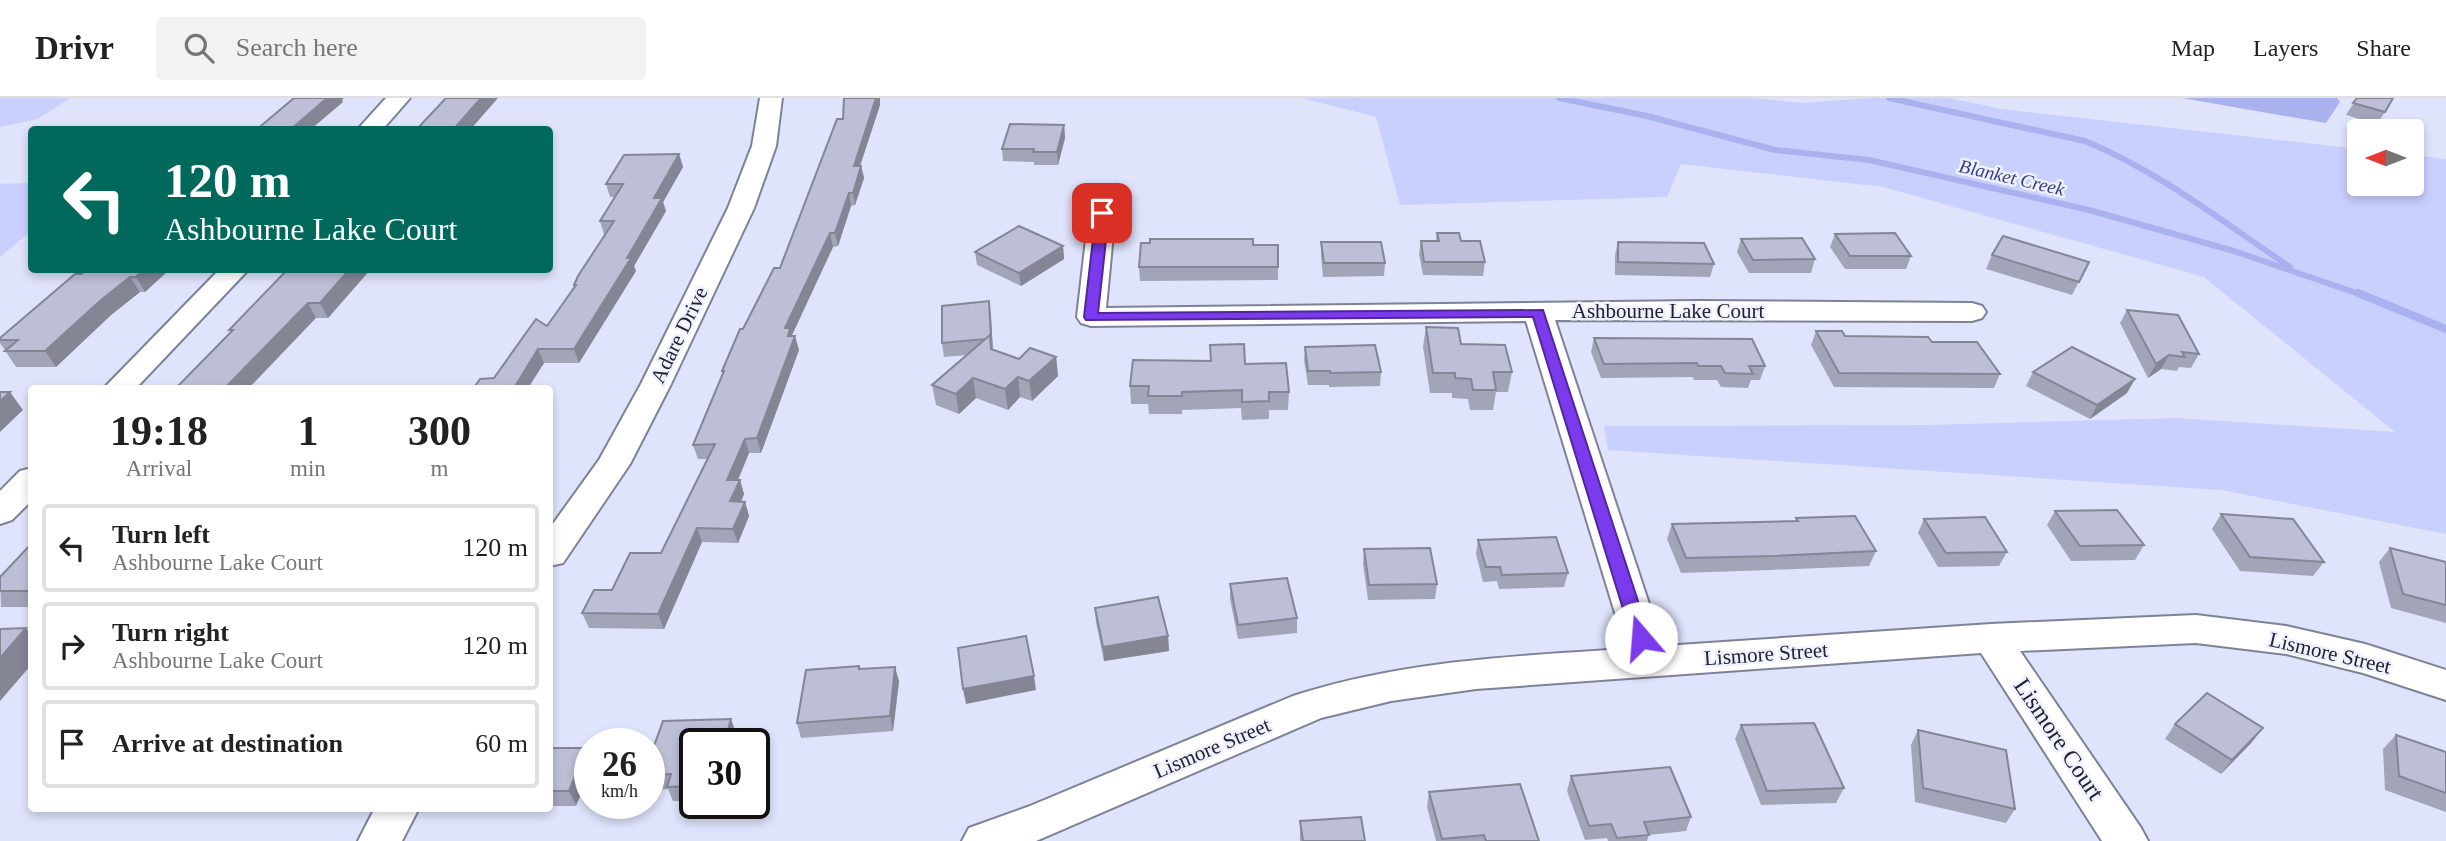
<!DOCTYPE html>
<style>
:root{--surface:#fff;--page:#f2f2f2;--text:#222;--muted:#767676;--line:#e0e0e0}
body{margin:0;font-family:"Times New Roman",serif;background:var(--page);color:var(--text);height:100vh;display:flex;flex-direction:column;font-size:26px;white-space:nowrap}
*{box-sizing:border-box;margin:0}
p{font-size:23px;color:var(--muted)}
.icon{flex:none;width:38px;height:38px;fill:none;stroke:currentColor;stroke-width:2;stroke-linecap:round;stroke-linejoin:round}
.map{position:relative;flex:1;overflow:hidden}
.sheet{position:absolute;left:28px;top:287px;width:525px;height:427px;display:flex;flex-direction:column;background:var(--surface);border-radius:7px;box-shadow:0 4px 10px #0003}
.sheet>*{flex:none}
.guide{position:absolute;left:28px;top:28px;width:525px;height:147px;border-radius:7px;box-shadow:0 4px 10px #0003;background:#00695c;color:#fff;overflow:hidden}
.needle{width:46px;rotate:270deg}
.controls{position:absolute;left:2347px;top:21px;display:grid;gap:14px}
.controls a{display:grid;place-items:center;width:77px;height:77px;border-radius:7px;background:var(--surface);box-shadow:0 4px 10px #0003;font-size:35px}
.speed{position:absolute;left:574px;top:630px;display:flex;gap:14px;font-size:35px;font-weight:700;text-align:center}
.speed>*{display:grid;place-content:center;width:91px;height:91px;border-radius:50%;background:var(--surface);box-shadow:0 4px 10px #0003;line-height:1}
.speed small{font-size:18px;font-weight:400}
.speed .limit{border:4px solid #111;border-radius:10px;background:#fff;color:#111}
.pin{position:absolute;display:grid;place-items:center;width:60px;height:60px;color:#fff;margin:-30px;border-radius:14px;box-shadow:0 4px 10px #0006}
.me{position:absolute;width:77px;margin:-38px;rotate:342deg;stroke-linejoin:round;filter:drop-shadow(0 0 5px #0008)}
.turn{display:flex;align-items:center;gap:24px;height:147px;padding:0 21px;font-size:32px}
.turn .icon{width:91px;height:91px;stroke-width:2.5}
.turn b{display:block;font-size:49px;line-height:60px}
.eta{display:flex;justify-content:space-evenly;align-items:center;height:119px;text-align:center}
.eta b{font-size:42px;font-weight:800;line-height:49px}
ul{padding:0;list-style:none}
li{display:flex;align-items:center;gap:21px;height:88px;margin:0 14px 10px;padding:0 7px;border:4px solid var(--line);border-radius:7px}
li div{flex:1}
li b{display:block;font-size:26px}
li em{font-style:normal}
header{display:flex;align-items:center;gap:42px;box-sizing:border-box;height:98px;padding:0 35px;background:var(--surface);border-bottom:2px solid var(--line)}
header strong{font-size:33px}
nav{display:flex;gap:38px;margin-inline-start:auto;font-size:24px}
.search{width:490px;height:63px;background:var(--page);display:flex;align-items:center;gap:18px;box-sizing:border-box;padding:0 24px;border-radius:7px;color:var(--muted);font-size:26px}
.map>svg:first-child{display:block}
.green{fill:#cad0fd}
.water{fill:#a9b1ee}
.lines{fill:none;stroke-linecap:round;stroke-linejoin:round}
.stream-far1{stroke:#a9b1ee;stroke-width:6}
.stream{stroke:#a9b1ee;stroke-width:8}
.minor-casing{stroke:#7e8297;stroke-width:4}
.minor{fill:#fff;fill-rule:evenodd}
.wall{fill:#a2a4b8}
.shaded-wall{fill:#848696}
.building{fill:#bcbfd6;stroke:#848696;stroke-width:2}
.route{fill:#7c3aed;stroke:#51269a;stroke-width:2}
.labels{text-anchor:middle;stroke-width:5;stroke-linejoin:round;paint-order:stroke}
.far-water-label{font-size:19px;font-style:italic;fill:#393a81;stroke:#eef1ff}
.street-label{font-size:21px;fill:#22232c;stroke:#eef1ff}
.near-street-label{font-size:24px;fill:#22232c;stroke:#eef1ff}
</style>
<header>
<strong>Drivr</strong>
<div class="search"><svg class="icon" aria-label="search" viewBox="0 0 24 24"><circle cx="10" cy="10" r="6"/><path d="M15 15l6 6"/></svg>Search here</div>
<nav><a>Map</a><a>Layers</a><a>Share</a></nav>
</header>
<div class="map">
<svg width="2446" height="743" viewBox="0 0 2446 743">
<rect width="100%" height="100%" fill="#dfe3fb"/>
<!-- green -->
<g class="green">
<path d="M0 0H70L38 21 0 29Z"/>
<path d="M1302 0H1754L1801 5 1870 0H1949L2001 11 2359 51V86H2412V57L2446 61V436L2221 392 1608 352 1604 328 1929 327 2176 320 2395 334 2204 179 1883 89 1681 66 1667 99 1400 107 1376 19Z"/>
<path d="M31 85V133L0 159V86Z"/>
</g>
<!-- water -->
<path class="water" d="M2182 0H2337L2340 4 2326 25Z"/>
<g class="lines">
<!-- stream-far1 -->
<g class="stream-far1">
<path d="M1559 0 1647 18 1775 52 1869 62 2089 112 2234 153 2362 197"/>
<path d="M1889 0 2085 43C2160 74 2223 124 2290 169"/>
</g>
<!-- stream -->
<path class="stream" d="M2358 195 2446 231"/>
<defs>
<g id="minor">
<path d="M386 0H410L382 32H357Z"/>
<path d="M760 0H782L776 48 754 110 671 286 630 366 563 465 550 468V430L599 362 641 286 728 110 752 48Z"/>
<path d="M1102 107 1111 109 1115 115 1106 210 1698 203 1972 205 1982 208 1986 214 1982 220 1972 223 1555 222 1663 548 1991 526 2196 517 2286 528 2365 546 2446 572V602L2363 575 2286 556 2196 545 2020 553 2141 730 2148 743H2102L1981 555 1476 591 1391 603 1321 620 1036 743H962L969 730 1030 708 1293 598C1401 563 1513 558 1626 551L1526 223 1091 228 1081 225 1077 219 1089 115 1093 109Z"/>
<path d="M219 172H248L136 290H104Z"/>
<path d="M32 370V402L12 422 0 426V393L20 373Z"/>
<path d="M375 710H419L402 743H358Z"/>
</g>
</defs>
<!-- minor casing -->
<use href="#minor" class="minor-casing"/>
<!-- minor -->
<use href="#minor" class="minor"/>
</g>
<!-- wall -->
<g class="wall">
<path d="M2357 0H2394L2377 26 2346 17Z"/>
<path d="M880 7 860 68H861L864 80 855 107 851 108 838 148 833 149 792 237 799 252 761 355H749L738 382H740L744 396 741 404H745L749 418 738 445 702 444 664 531 589 530 582 515 661 455 708 361H698L693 347 723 276 722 273 743 231 780 170 843 21Z"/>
<path d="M1064 27 1065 40 1058 67H1034V64L1003 63 1002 51Z"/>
<path d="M679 56 683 69 663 104 666 113 634 168 636 173 579 265H544L528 290H474L494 280 547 228 574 190V187L605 136H604L600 123 615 99H610L606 86Z"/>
<path d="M1437 135 1461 143 1485 164 1483 178 1423 177 1419 156 1421 143H1436Z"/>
<path d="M1835 136 1911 158 1906 171H1845L1830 149Z"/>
<path d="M1741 141 1815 161 1811 175H1749L1737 154Z"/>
<path d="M1321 144 1385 165 1384 178 1323 179 1321 158Z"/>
<path d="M1618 144 1714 166 1710 179 1615 177V157Z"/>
<path d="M1150 145 1253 147 1278 169V182L1140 183 1139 169Z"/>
<path d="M1063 148 1064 161 1021 188 977 167 975 154Z"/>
<path d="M1992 157 2089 164 2072 197 1986 171Z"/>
<path d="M169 172 145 194H140L111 217 56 269H16L0 245V240L75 176Z"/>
<path d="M287 172H370L328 220H316L231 235 229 232Z"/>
<path d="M989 203 993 252 1019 261 1056 259 1058 278 1032 303 1020 299 1008 312 976 300 959 316 936 307 932 287 967 257 944 259 942 245Z"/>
<path d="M2127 212 2199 256 2191 270 2179 269 2177 273 2161 271 2148 280 2120 225Z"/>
<path d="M1426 229 1461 246 1512 274 1508 294H1496L1493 312H1470L1468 301 1452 300V295H1430L1423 249Z"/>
<path d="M1816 233 1845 238 1932 244 2000 276 1994 290 1834 289 1811 247Z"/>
<path d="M1594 240 1765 268 1760 282H1751L1748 290 1721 289 1717 282H1694L1693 279 1601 280 1591 254Z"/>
<path d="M1305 249 1381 274 1380 288 1329 289V287H1308L1304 262Z"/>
<path d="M1245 266 1289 294 1288 312H1269V321L1242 322 1241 310 1182 312V316H1149L1148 306H1131L1130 288Z"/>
<path d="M2033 274 2127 295 2090 321 2026 288Z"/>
<path d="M2055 413 2144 447 2135 462 2071 463 2047 427Z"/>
<path d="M2221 416 2324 464 2313 478 2240 473 2212 431Z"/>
<path d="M1796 420 1876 453 1869 468 1770 472 1681 475 1667 441 1672 426 1795 423Z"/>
<path d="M1924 421 2007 454 1999 468 1938 469 1918 435Z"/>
<path d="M1478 442 1568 475 1564 489 1499 491 1497 483 1483 484 1476 456Z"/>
<path d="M32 445V509H1L0 479Z"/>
<path d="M2390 450 2446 464V525L2391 510 2379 464Z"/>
<path d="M1364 451 1437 486 1435 501 1368 502 1363 466Z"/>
<path d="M1230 486 1297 520V535L1238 541 1230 501Z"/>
<path d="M1095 510 1168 538 1169 553 1104 563 1096 524Z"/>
<path d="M859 568 860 571 899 583 893 633 801 640 797 625Z"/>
<path d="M731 621 736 636 733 646H695V703H673L668 691 651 692 649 689V662Z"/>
<path d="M2175 626 2252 644 2221 676 2165 641Z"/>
<path d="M1741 627 1844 690 1836 705 1761 707 1735 641Z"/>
<path d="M1918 632 2015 711 2006 725 1915 704 1911 647Z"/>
<path d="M2396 637 2446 654V714L2385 692 2383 651Z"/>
<path d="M550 650 576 708H550Z"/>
<path d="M1571 678 1691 719 1686 733 1649 737 1647 743H1608L1607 740 1585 742 1567 693Z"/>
<path d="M1429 694 1539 743H1436L1427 709Z"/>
<path d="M1300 723 1365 743H1300Z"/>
</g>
<!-- shaded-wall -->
<g class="shaded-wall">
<path d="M327 0H344L342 2 343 4 310 32H290Z"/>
<path d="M481 0H498L470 32H453Z"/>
<path d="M876 0H880V7L856 80 854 68Z"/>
<path d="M1064 27 1065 40 1058 67 1057 54Z"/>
<path d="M679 56 683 69 663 104 666 113 634 168 636 173 579 265 574 251 627 160 654 100Z"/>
<path d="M861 68 864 80 855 107 853 95Z"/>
<path d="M849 95 851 108 838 148 835 135Z"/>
<path d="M830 135 833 149 792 237 794 243 795 238 799 252 761 355 757 340 785 230Z"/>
<path d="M1063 148 1064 161 1021 188 1019 175Z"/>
<path d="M143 172H169L145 194 136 179Z"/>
<path d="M349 172H370L328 220 320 205Z"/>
<path d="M130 179 140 194 111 217 56 269 45 253 101 202Z"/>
<path d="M989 203 991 217 993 254 991 240Z"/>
<path d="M308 205 316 220 249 290H225Z"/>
<path d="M538 251 544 265 528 290H514Z"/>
<path d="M2169 257 2161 271 2148 280 2156 266Z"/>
<path d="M1056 259 1058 278 1032 303 1029 283Z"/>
<path d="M1018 279 1020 299 1008 312 1005 291Z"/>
<path d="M973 280 976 300 959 316 956 296Z"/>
<path d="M2135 281 2127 295 2090 321 2097 307Z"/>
<path d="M10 294 23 312 0 334V303Z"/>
<path d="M745 341 749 355 732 396 727 382Z"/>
<path d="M740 382 744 396 735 418 730 403Z"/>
<path d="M745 404 749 418 738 445 733 431Z"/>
<path d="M697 430 702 444 664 531 658 516Z"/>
<path d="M26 530 32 537V566L0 603V560Z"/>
<path d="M1168 538 1169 553 1104 563 1103 549Z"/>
<path d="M895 569 899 583 893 633 890 618Z"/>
<path d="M1034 578 1036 592 966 606 963 591Z"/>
<path d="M731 621 736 636 733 646H724Z"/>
<path d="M2263 630 2252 644 2221 676 2232 662Z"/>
<path d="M587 650 590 655V675L576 708 569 693Z"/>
</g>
<!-- building -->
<g class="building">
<path d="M294 0H327L290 32H256Z"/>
<path d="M446 0H481L453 32H416Z"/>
<path d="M844 0H876L854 68H861L853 95H849L835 135H830L785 230H790L788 238H795L757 340 745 341 727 382H740L730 403 745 404 733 431 697 430 658 516 582 515 594 492H612L630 455H661L715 346 693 347 724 273H722L740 231H743L774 170H780L837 21H843Z"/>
<path d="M2357 0H2393L2385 14 2353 5Z"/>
<path d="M1010 26 1064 27 1057 54H1033L1034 51H1002Z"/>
<path d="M679 56 654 100H662L627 160H631L574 251H538L514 290H474L480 281 494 280 536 221 547 228 576 187H574L578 178 614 123H600L623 86H606L624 57Z"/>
<path d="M1019 128 1063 148 1019 175 975 154Z"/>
<path d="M1437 135H1459L1461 143H1480L1485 164H1424L1421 143H1439Z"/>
<path d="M1895 135 1911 158H1850L1835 136Z"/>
<path d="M2003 138 2089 164 2079 184 1992 157Z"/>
<path d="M1802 140 1815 161 1753 162 1741 141Z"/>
<path d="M1150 141H1253V147H1278V169H1139L1141 145H1150Z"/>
<path d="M1321 144H1381L1385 165H1324Z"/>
<path d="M1618 144 1704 145 1714 166 1618 164Z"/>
<path d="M87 172H143L136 179H130L101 202 45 253H5L18 242H0V240L75 176H81Z"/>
<path d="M287 172H349L320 205H308L225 290H176L233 232H229Z"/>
<path d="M989 203 991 240 990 237 986 241 942 245V208Z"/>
<path d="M2127 212 2178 217 2199 256 2182 254 2185 259 2169 257 2156 266Z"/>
<path d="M1426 229 1458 230 1461 246 1505 247 1512 274H1493L1496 292H1473L1471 281 1455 280V275H1433Z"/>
<path d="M1816 233H1842L1845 238 1928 239 1932 244H1977L2000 276 1839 275Z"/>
<path d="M990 237 991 251 1019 261 1030 250 1056 259 1029 283 1018 279 1005 291 973 280 956 296 932 287Z"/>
<path d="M1594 240 1752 241 1765 268H1749L1753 276 1725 275 1721 268H1698L1697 265 1604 266Z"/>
<path d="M1244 246 1245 266 1286 265 1289 294H1269V303L1242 304V292L1182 294V298H1148L1149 288H1130L1133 262 1211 263 1210 247Z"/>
<path d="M1375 247 1381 274 1330 275V273H1308L1305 249Z"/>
<path d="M2072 249 2135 281 2097 307 2033 274Z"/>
<path d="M0 294H10L0 303Z"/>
<path d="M2117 412 2144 447 2080 448 2055 413Z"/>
<path d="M2221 416 2293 421 2324 464 2250 459Z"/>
<path d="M1855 418 1876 453 1775 458 1686 460 1672 426 1798 423 1796 420Z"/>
<path d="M1985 419 2007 454 1946 455 1924 421Z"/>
<path d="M1556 439 1568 475 1502 477 1500 469H1486L1478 442Z"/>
<path d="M32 445V493H0V479Z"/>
<path d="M1430 450 1437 486 1369 487 1364 451Z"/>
<path d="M2390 450 2446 464V507L2403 496Z"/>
<path d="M1287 480 1297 520 1238 527 1230 486Z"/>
<path d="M1158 499 1168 538 1103 549 1095 510Z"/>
<path d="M26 530 0 560V531Z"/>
<path d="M1026 538 1034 578 963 591 958 550Z"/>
<path d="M859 568V571L895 569 890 618 797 625 806 572Z"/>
<path d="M2207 595 2263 630 2232 662 2175 626Z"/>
<path d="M731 621 724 646H695V688L667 689 671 676 649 677V662L663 623Z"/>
<path d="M1814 625 1844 690 1767 693 1741 627Z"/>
<path d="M1918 632 2006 652 2015 711 1923 690Z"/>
<path d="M2396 637 2446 654V695L2399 678Z"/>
<path d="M550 650H587L569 693H550Z"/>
<path d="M1670 669 1691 719 1644 724 1649 737 1617 740 1611 726 1589 728 1571 678Z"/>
<path d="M1520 686 1539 743H1486L1484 737 1442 741 1429 694Z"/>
<path d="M1361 719 1365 743H1303L1300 723Z"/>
</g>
<!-- route -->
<path class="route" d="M1102 111 1109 115 1098 215 1543 212 1650 540 1648 545H1635L1632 540 1533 219 1086 222 1084 219 1096 115Z"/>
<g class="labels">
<!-- far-water labels -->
<g class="far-water-label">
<text transform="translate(2012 79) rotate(13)" y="7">Blanket Creek</text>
</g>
<!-- street labels -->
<g class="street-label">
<text x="1668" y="220">Ashbourne Lake Court</text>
<text transform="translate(679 237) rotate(-64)" y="7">Adare Drive</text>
<text transform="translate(2330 555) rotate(13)" y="7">Lismore Street</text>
<text transform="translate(1766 556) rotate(-4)" y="7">Lismore Street</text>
<text transform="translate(1212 650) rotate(-23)" y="7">Lismore Street</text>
</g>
<!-- near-street labels -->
<g class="near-street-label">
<text transform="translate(2059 641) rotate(56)" y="8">Lismore Court</text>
</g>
</g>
</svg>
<div class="controls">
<a><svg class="needle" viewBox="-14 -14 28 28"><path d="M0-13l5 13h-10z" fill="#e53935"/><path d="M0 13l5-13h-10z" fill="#767676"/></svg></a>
</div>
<div class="speed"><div>26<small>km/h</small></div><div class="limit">30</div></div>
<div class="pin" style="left:1102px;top:115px;background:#d93025"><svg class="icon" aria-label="arrive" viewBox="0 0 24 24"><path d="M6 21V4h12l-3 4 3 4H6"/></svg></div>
<svg class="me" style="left:1641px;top:540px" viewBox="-20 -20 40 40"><circle r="19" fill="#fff"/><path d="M0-13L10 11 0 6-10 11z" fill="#7c3aed"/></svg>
<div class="guide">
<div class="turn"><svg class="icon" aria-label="left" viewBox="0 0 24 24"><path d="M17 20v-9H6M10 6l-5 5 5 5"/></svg><div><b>120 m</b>Ashbourne Lake Court</div></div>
</div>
<section class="sheet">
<div class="eta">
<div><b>19:18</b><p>Arrival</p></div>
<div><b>1</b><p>min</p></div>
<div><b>300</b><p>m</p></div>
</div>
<ul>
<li><svg class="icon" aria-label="left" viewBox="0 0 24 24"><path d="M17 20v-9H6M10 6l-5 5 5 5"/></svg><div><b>Turn left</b><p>Ashbourne Lake Court</p></div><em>120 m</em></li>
<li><svg class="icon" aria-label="right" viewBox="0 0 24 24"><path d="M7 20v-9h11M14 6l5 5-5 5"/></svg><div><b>Turn right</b><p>Ashbourne Lake Court</p></div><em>120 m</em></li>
<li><svg class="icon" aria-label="arrive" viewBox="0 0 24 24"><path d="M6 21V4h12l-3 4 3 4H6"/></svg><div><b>Arrive at destination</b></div><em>60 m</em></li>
</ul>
</section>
</div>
